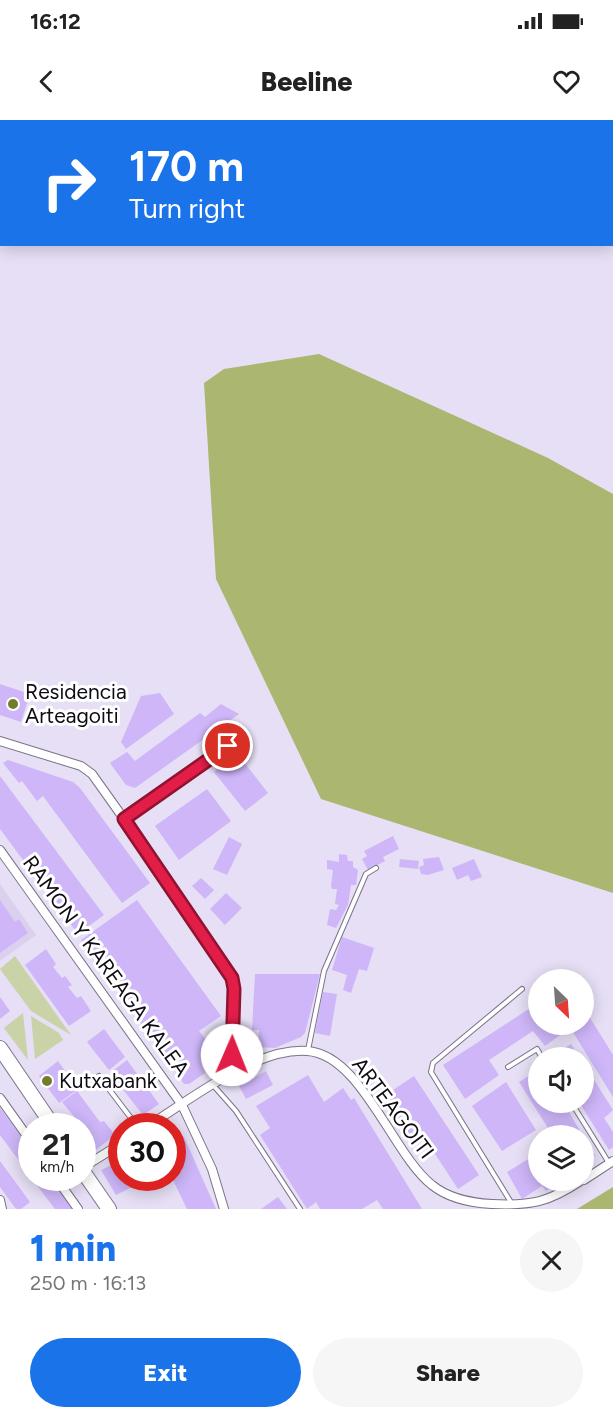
<!DOCTYPE html>
<meta charset="utf-8">
<style>
:root{--surface:#fff;--page:#f6f6f6;--text:#222;--muted:#767676;--accent:#1a73e8}
body{margin:0;font-family:Figtree,sans-serif;background:var(--page);color:var(--text);height:100vh;display:flex;flex-direction:column;font-size:22px;white-space:nowrap}
*{box-sizing:border-box;margin:0}
p{font-size:20px;color:var(--muted)}
.icon{flex:none;width:33px;height:33px;fill:none;stroke:currentColor;stroke-width:2;stroke-linecap:round;stroke-linejoin:round}
.map{position:relative;height:1089px;overflow:hidden}
.drawer{display:flex;flex-direction:column;background:var(--surface);flex:1}
.drawer>*{flex:none}
.top-card{position:absolute;left:0px;top:0px;width:614px;height:126px;box-shadow:0 3px 15px #0003;background:#1a73e8;color:#fff;overflow:hidden}
.needle{width:39px;rotate:155deg}
.fabs{position:absolute;left:528px;top:849px;display:grid;gap:12px}
.fabs a{display:grid;place-items:center;width:66px;height:66px;border-radius:50%;background:var(--surface);box-shadow:0 3px 15px #0003;font-size:30px}
.speed{position:absolute;left:18px;top:993px;display:flex;gap:12px;font-size:30px;font-weight:700;text-align:center}
.speed>*{display:grid;place-content:center;width:78px;height:78px;border-radius:50%;background:var(--surface);box-shadow:0 3px 15px #0003;line-height:1}
.speed small{font-size:15px;font-weight:400}
.speed .limit{border:9px solid #d22;background:#fff;color:#111}
.pin{position:absolute;display:grid;place-items:center;width:51px;height:51px;color:#fff;margin:-26px;border:3px solid #fff;border-radius:50%;box-shadow:0 2px 6px #0007}
.me{position:absolute;width:66px;margin:-33px;rotate:1deg;stroke-linejoin:round;filter:drop-shadow(0 0 4px #0008)}
.turn{display:flex;align-items:center;gap:21px;height:126px;padding:0 30px;font-size:27px}
.turn .icon{width:78px;height:78px;stroke-width:2.5}
.turn b{display:block;font-size:42px;line-height:51px}
.round{display:grid;place-items:center;flex:none;width:63px;height:63px;border-radius:32px;background:var(--page)}
.overview{display:flex;align-items:center;justify-content:space-between;height:102px;padding:0 30px}
h1{font-size:36px;font-weight:800;line-height:45px;color:var(--accent)}
.primary-button{display:flex;gap:12px;margin-top:auto;padding:12px 30px}
.primary-button a{flex:1;height:69px;border-radius:36px;background:var(--accent);color:#fff;font-size:24px;font-weight:800;line-height:69px;text-align:center}
.primary-button a+a{background:var(--page);color:var(--text)}
.status{display:flex;justify-content:space-between;align-items:center;height:42px;padding:0 30px;background:var(--surface);direction:ltr}
.status svg{height:16px;fill:currentColor}
header{display:flex;justify-content:space-between;align-items:center;height:78px;padding:0 30px;background:var(--surface);font-size:27px;font-weight:800}
.map>svg:first-child{display:block}
.built{fill:#dbd1ee}
.green{fill:#cad2a8}
.forest{fill:#abb670}
.building{fill:#ceb6f8}
.lines{fill:none;stroke-linecap:round;stroke-linejoin:round}
.service-casing{stroke:#7a7387;stroke-width:6}
.minor-casing{stroke:#7a7387;stroke-width:10}
.primary-casing{stroke:#7a7387;stroke-width:16}
.service{stroke:#fff;stroke-width:4}
.minor{stroke:#fff;stroke-width:8}
.primary{stroke:#fff;stroke-width:14}
.route-casing{stroke:#92132f;stroke-width:15}
.route{stroke:#e11d48;stroke-width:10}
.poi-dot{fill:#727d29;stroke:#fff;stroke-width:2}
.labels{text-anchor:middle;stroke-width:6;stroke-linejoin:round;paint-order:stroke}
.poi-label{font-size:21px;fill:#0e0b13;stroke:#fff;text-anchor:start}
.street-label{font-size:21px;fill:#0e0b13;stroke:#fff}
</style>
<div class="status"><b>16:12</b><svg viewBox="0 0 49 12"><path d="M0 12V9h3v3zM5 12V6h3v6zM10 12V3h3v9zM15 12V0h3v12zM26 1h20v11H26zM47 4h2v5h-2z"/></svg></div>
<header><svg class="icon" aria-label="back" viewBox="0 0 24 24"><path d="M15 5l-7 7 7 7"/></svg>Beeline<svg class="icon" aria-label="heart" viewBox="0 0 24 24"><path d="M12 20l-8-8c-3-5 5-10 8-4 3-6 11-1 8 4z"/></svg></header>
<div class="map">
<svg width="613" height="1089" viewBox="0 0 613 1089">
<rect width="100%" height="100%" fill="#e6dff5"/>
<!-- built -->
<path class="built" d="M0 764 36 815 0 841Z"/>
<!-- green -->
<g class="green">
<path d="M15 836 71 915 31 891 0 849Z"/>
<path d="M23 893 28 940 4 908Z"/>
<path d="M31 896 59 913 63 920 35 939Z"/>
</g>
<!-- forest -->
<g class="forest">
<path d="M319 234 548 338 613 374V773L321 679 216 459 204 263 224 249Z"/>
<path d="M613 1067V1089H577Z"/>
</g>
<!-- building -->
<g class="building">
<path d="M0 564 30 574 21 602 0 595Z"/>
<path d="M160 573 174 594 126 629 121 622 141 576Z"/>
<path d="M221 584 239 594 135 668 126 665 110 643 127 632 135 641 200 593 205 597Z"/>
<path d="M237 633 268 673 245 691 214 652Z"/>
<path d="M8 640 73 662 80 668 150 763 122 783 43 676 37 681 22 661 19 663 3 643Z"/>
<path d="M0 656 104 795 78 814 0 709Z"/>
<path d="M207 669 231 701 179 740 155 706Z"/>
<path d="M393 716 399 729 383 737 385 741 368 750 362 739 367 736 364 731Z"/>
<path d="M229 717 242 724 227 755 213 749Z"/>
<path d="M339 734 347 735 348 741H353V747L358 750 356 765H351L348 785 336 808 327 805 330 789 336 790 339 785 335 784 337 769H332L331 766 333 750 327 749V740L339 742Z"/>
<path d="M439 737 444 750 428 755 421 754 419 747 424 745 423 739Z"/>
<path d="M400 739 419 741 418 749 399 747Z"/>
<path d="M474 739 482 757 471 761 468 755 457 760 452 748Z"/>
<path d="M201 758 214 770 205 779 192 766Z"/>
<path d="M226 773 242 788 225 805 210 789Z"/>
<path d="M0 780 15 802 19 799 28 813 0 833Z"/>
<path d="M137 780 221 896 199 911 217 935 218 944 189 964H184L81 820Z"/>
<path d="M342 817 374 828 367 851 359 849 351 873 343 870 347 855 332 850Z"/>
<path d="M46 829 56 844 53 847 62 858 65 856 72 865 68 867 77 878 81 876 91 891 69 906 25 845Z"/>
<path d="M255 854H320L305 913 301 917 275 928 258 927 259 910H252Z"/>
<path d="M323 872 337 874 330 916 315 913Z"/>
<path d="M0 877 10 891 0 899Z"/>
<path d="M538 883V904H557L563 913 545 926 533 911 489 940 499 955 465 979 443 945Z"/>
<path d="M584 888 613 935V977L568 904H584Z"/>
<path d="M104 909 125 937 109 950 87 922Z"/>
<path d="M571 924 580 938H549Z"/>
<path d="M127 940 159 984 143 995 110 953Z"/>
<path d="M58 941 78 969 59 983 39 956Z"/>
<path d="M584 944 613 990 604 998 613 1012V1027L609 1030 579 982H584Z"/>
<path d="M538 950V982H563L583 1016H553L519 962Z"/>
<path d="M266 951 273 965 246 979 239 966Z"/>
<path d="M308 955 324 982 343 968 351 980 354 978 422 1089H383L377 1080 362 1089H320L316 1082 307 1089 260 1015 270 1008 256 986Z"/>
<path d="M414 956 479 1055 458 1069 420 1011 408 1019 381 978Z"/>
<path d="M506 962 536 1010 502 1031 472 986Z"/>
<path d="M77 971 100 1002 104 1001 115 1015 93 1032 82 1017 85 1013 82 1006 62 982Z"/>
<path d="M0 988 32 1031 20 1042 0 1015Z"/>
<path d="M184 1017 216 1089H187L172 1058V1022Z"/>
<path d="M584 1017 595 1036 584 1042Z"/>
<path d="M538 1033V1060H565L546 1071 542 1066 522 1079 507 1052Z"/>
<path d="M122 1040V1058H127L132 1067 116 1075 101 1050Z"/>
<path d="M0 1041 30 1082 21 1089H16L0 1067Z"/>
<path d="M32 1053V1058H52L75 1089H55L29 1055Z"/>
<path d="M278 1077 287 1089H261Z"/>
</g>
<g class="lines">
<defs>
<g id="service">
<path d="M308 930 324 851 366 754 376 748"/>
<path d="M508 947 537 929 542 938"/>
<path d="M99 956 137 1006"/>
<path d="M213 965 236 991 300 1089"/>
<path d="M571 982 609 1043"/>
<path d="M512 1084 431 952 433 943 522 869"/>
</g>
<g id="minor">
<path d="M89 2V0"/>
<path d="M0 65H2"/>
<path d="M0 621 81 646 92 654 124 699 232 858 234 869 232 952"/>
<path d="M124 699 228 626"/>
<path d="M0 730 182 985 212 1049 224 1089"/>
<path d="M0 978 32 1023"/>
<path d="M148 1006C190 980 256 927 307 931 361 934 393 1035 432 1065 448 1078 472 1083 492 1084 532 1086 549 1082 582 1060"/>
<path d="M82 1048 122 1023"/>
<path d="M56 1058 78 1089"/>
<path d="M584 1060 613 1041"/>
<path d="M0 1080 2 1089"/>
</g>
<g id="primary">
<path d="M0 928 53 1006"/>
<path d="M82 1050 109 1089"/>
</g>
</defs>
<!-- service casing -->
<use href="#service" class="service-casing"/>
<!-- minor casing -->
<use href="#minor" class="minor-casing"/>
<!-- primary casing -->
<use href="#primary" class="primary-casing"/>
<!-- service -->
<use href="#service" class="service"/>
<!-- minor -->
<use href="#minor" class="minor"/>
<!-- primary -->
<use href="#primary" class="primary"/>
</g>
<g class="lines">
<defs>
<path id="route" d="M228 626 124 699 232 858 234 869 232 935"/>
</defs>
<!-- route casing -->
<use href="#route" class="route-casing"/>
<!-- route -->
<use href="#route" class="route"/>
</g>
<!-- markers -->
<g class="poi-dot">
<circle cx="13" cy="584" r="6"/>
<circle cx="47" cy="961" r="6"/>
</g>
<g class="labels">
<!-- poi labels -->
<g class="poi-label">
<text x="25" y="579">Residencia<tspan x="25" dy="24">Arteagoiti</tspan></text>
<text x="59" y="968">Kutxabank</text>
</g>
<!-- street labels -->
<g class="street-label">
<text transform="translate(106 846) rotate(54)" y="7">RAMON Y KAREAGA KALEA</text>
<text transform="translate(393 988) rotate(53)" y="7">ARTEAGOITI</text>
</g>
</g>
</svg>
<div class="fabs">
<a><svg class="needle" viewBox="-14 -14 28 28"><path d="M0-13l5 13h-10z" fill="#e53935"/><path d="M0 13l5-13h-10z" fill="#767676"/></svg></a>
<a><svg class="icon" aria-label="sound" viewBox="0 0 24 24"><path d="M4 9h4l5-4v14l-5-4H4zM17 9q2 3 0 6"/></svg></a>
<a><svg class="icon" aria-label="layers" viewBox="0 0 24 24"><path d="M12 4l9 5-9 5-9-5zM3 14l9 5 9-5"/></svg></a>
</div>
<div class="speed"><div>21<small>km/h</small></div><div class="limit">30</div></div>
<div class="pin" style="left:228px;top:626px;background:#d93025"><svg class="icon" aria-label="arrive" viewBox="0 0 24 24"><path d="M6 21V4h12l-3 4 3 4H6"/></svg></div>
<svg class="me" style="left:232px;top:935px" viewBox="-20 -20 40 40"><circle r="19" fill="#fff"/><path d="M0-13L10 11 0 6-10 11z" fill="#e11d48"/></svg>
<div class="top-card">
<div class="turn"><svg class="icon" aria-label="right" viewBox="0 0 24 24"><path d="M7 20v-9h11M14 6l5 5-5 5"/></svg><div><b>170 m</b>Turn right</div></div>
</div>
</div>
<section class="drawer">
<div class="overview"><div><h1>1 min</h1><p>250 m · 16:13</p></div><a class="round"><svg class="icon" aria-label="close" viewBox="0 0 24 24"><path d="M6 6l12 12M18 6L6 18"/></svg></a></div>
<div class="primary-button"><a>Exit</a><a>Share</a></div>
</section>
